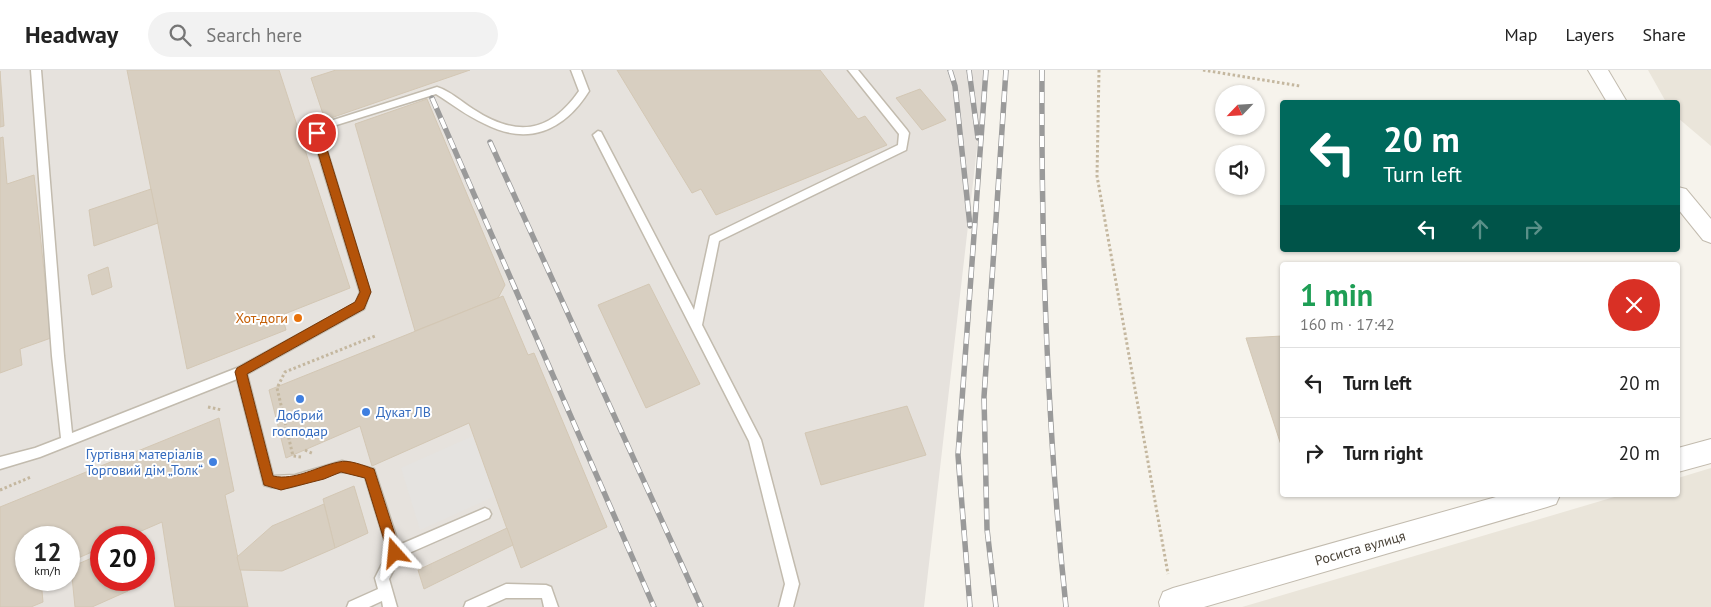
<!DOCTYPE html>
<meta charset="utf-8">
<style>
:root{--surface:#fff;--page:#f2f2f2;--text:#222;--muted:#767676;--line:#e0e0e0}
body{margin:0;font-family:"PT Sans",sans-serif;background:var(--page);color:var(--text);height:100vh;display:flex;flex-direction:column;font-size:19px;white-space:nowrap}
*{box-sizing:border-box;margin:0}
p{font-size:16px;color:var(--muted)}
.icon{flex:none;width:28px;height:28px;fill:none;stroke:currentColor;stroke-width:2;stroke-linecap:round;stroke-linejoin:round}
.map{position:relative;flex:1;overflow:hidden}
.panel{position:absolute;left:1280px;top:192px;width:400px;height:235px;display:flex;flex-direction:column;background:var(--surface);border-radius:5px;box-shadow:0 1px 4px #0004}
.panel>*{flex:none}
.guide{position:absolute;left:1280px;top:30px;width:400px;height:152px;border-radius:5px;box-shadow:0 1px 4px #0004;background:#00695c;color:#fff;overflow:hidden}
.needle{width:32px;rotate:245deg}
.buttons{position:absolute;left:1215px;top:15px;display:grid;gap:10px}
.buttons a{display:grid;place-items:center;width:50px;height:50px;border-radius:50%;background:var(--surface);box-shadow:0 1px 4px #0004;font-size:25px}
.speed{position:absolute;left:15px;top:456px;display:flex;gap:10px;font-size:25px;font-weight:700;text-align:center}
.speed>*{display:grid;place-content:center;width:65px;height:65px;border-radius:50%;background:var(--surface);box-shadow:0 1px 4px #0004;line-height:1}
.speed small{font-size:12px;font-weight:400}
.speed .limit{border:8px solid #d22;background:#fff;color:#111}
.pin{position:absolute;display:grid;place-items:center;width:42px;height:42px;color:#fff;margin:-21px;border:2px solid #fff;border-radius:50%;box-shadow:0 1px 5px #0007}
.me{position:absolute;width:55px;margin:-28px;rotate:342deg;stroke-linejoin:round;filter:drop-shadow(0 0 4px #0008)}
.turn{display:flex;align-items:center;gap:18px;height:105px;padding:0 20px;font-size:22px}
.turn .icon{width:65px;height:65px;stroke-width:2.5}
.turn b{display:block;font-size:35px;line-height:42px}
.lanes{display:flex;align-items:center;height:48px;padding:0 20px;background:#0003;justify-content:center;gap:25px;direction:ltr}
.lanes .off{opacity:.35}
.round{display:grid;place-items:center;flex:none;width:52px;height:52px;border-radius:26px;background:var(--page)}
.overview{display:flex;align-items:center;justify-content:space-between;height:85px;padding:0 20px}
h1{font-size:30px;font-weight:800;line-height:38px;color:#1e9e55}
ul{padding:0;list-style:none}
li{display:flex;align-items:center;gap:15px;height:70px;padding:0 20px;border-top:1px solid var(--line)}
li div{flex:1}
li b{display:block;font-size:19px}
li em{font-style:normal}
header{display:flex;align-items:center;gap:30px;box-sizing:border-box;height:70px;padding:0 25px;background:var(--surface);border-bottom:1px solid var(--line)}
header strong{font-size:24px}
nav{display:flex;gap:28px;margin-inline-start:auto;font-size:18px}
.search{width:350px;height:45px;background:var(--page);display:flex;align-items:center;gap:12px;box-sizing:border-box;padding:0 18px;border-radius:28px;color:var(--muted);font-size:19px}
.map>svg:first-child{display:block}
.residential{fill:#eae5da}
.industrial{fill:#e6e2dd;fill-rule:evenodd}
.parking{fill:#e5e3e0}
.building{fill:#d8cfc1;stroke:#d3c7b4}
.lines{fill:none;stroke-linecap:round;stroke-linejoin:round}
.lane-casing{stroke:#c2bbae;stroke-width:3}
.street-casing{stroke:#c2bbae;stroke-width:2}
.path{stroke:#c4b79f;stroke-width:3;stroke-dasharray:2.5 2.5;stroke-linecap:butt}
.lane{fill:#fff;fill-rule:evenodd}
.street{fill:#fff;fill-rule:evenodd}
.rail-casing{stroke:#9a9a9a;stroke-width:5.5}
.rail{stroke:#fff;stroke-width:4;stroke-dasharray:11;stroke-linecap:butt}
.route{fill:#b45309;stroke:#753606}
.food-dot{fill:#e8710a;stroke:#fff;stroke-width:2}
.shop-dot{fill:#3f7fe0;stroke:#fff;stroke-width:2}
.labels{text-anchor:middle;stroke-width:4;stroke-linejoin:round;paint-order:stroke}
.food-label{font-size:14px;fill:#c56008;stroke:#fff;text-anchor:end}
.shop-label{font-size:14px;fill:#366cbe;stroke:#fff;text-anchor:start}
.street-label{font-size:14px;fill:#4b4439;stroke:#fff}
</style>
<header>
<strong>Headway</strong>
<div class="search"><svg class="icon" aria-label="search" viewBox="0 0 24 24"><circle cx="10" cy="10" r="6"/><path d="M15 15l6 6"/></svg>Search here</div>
<nav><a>Map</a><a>Layers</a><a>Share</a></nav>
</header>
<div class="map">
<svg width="1711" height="537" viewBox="0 0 1711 537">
<rect width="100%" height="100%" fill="#f6f3ec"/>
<!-- residential -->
<g class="residential">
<path d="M1648 0H1711V76L1678 48V32H1666Z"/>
<path d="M1711 398V537H1242L1621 425H1678V408Z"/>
</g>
<!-- industrial -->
<path class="industrial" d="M0 0H986L924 537H0ZM26 468H69V510H26ZM101 468H144V510H101Z"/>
<!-- parking -->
<path class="parking" d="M473 366 495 426 420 460 401 398Z"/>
<!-- building -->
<g class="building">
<path d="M127 0H279L350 218 282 245 286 260 187 299Z"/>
<path d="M336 0H470L325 50 311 8Z"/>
<path d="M617 0H820L858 49 865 46 887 75 716 145 701 119 692 123Z"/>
<path d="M0 1 4 56 0 57Z"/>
<path d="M920 19 946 50 922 60 896 28Z"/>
<path d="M427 29 505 215 498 228 415 261 355 54Z"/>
<path d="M3 67 7 114 34 105 51 268 20 279 22 295 0 303V68Z"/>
<path d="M151 119 158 153 94 176 89 140Z"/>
<path d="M108 197 112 217 92 225 88 205Z"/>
<path d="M649 214 700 314 646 338 598 235Z"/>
<path d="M503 226 528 285 534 283 607 457 521 498 469 353 372 396 360 356 286 388 269 320Z"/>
<path d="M1282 266V378L1246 268Z"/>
<path d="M907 336 926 385 821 415 805 363Z"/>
<path d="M219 348 234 421 225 425 248 537H175L162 452 125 468H101V478L69 492V468H26V510H41L43 532 31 537H0V437Z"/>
<path d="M354 416 368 463 335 478 323 429Z"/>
<path d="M324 434 335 478 282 501 240 500 237 487 272 456Z"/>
<path d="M507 458 513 475 424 519 418 500Z"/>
<path d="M101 484V510H126L128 521 92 537H75L71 497Z"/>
</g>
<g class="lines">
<defs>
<g id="lane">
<path d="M31 0H41L64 286 72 363 237 298 356 233 360 222 312 63 324 53 437 17C450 21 462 32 473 39 516 67 549 64 579 21L571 0H581L589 21C564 61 528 76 485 54 467 46 452 34 436 24L330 57 322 64 370 222 364 239 247 304 273 406 295 405 342 391 374 399 399 475 485 438 489 440 491 444 489 448 400 487 389 509 397 537H383L382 531 369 537H347L349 532 378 519 375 508 388 482 365 407C358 405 350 402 342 402 315 404 292 426 264 415L237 309 40 387 0 399V387L35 378 61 368 52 286Z"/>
<path d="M848 0H858L907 60 909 63 906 80 719 171 702 255 761 370 799 514 793 537H779L785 514 749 371 593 65 598 61 601 62 694 240 710 166 898 75 899 64Z"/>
<path d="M506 514 546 515 551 517 558 537H544L542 528H506L486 537H464L466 532Z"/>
</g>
<g id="street">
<path d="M1588 0H1608L1627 32H1607Z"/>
<path d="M1678 117 1686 119 1711 149V173L1703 170 1678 139Z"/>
<path d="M1711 369V393L1678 402V378Z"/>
<path d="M1503 425H1560L1556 434 1547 437 1204 537H1160L1159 532 1163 522 1173 518Z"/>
</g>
</defs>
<!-- lane casing -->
<use href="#lane" class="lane-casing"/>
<!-- street casing -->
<use href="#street" class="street-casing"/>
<!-- path -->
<g class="path">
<path d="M1099 0 1097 106 1168 504"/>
<path d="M1203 0 1300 16"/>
<path d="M208 337 222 340"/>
<path d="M305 380 314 384"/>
<path d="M301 387 293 386 277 318 285 302 375 266"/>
<path d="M0 420 31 407"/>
</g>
<!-- lane -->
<use href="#lane" class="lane"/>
<!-- street -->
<use href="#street" class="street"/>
<defs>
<g id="rail">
<path d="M950 0 955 16 970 156"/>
<path d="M969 0 978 68"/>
<path d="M1042 0C1041 180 1047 358 1066 537"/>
<path d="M432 28 654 537"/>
<path d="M490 72 701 537"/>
<path d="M970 537 958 385 986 0"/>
<path d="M996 537 987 459 984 327 1006 0"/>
</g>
</defs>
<!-- rail casing -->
<use href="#rail" class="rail-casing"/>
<!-- rail -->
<use href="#rail" class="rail"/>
</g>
<!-- route -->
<path class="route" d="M317 60 322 63 371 222 364 239 247 304 273 406C295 411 318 396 339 392 348 389 365 396 374 399L401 483 399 487 395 489 390 487 388 483 365 408 341 402 324 409 281 420 264 415 235 302 237 298 355 232 360 222 312 63Z"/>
<!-- markers -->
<circle class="food-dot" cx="298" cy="248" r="5"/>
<g class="shop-dot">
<circle cx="300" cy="329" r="5"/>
<circle cx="366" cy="342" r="5"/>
<circle cx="213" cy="392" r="5"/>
</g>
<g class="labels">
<!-- food labels -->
<g class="food-label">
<text x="288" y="253">Хот-доги</text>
</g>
<!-- shop labels -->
<g class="shop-label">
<text x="376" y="347">Дукат ЛВ</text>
<text x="300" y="350" text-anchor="middle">Добрий<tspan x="300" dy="16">господар</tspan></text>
<text x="203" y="389" text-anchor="end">Гуртівня матеріалів<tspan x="203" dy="16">Торговий дім „Толк“</tspan></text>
</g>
<!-- street labels -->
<g class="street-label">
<text transform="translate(1360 478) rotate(-16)" y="5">Росиста вулиця</text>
</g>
</g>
</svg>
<div class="buttons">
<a><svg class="needle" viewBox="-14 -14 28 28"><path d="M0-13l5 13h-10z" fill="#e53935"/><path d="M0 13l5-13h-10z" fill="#767676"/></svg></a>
<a><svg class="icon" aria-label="sound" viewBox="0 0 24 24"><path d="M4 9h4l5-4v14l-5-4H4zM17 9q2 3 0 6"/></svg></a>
</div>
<div class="speed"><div>12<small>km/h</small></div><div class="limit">20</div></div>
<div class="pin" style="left:317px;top:63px;background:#d93025"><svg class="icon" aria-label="arrive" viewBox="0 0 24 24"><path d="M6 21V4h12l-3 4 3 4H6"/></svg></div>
<svg class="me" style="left:395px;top:483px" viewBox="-20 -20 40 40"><path d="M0-17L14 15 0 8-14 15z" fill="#b45309" stroke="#fff" stroke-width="4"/></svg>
<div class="guide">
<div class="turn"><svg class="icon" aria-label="left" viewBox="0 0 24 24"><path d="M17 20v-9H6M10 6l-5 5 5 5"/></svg><div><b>20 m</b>Turn left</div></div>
<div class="lanes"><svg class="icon" aria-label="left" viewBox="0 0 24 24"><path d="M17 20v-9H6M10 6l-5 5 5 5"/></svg><svg class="icon off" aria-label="ahead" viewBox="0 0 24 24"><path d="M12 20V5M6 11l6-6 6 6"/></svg><svg class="icon off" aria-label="right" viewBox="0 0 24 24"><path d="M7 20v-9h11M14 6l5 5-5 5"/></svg></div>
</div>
<section class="panel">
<div class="overview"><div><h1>1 min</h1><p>160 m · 17:42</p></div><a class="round" style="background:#d93025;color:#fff"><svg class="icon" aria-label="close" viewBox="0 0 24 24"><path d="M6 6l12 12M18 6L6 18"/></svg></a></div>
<ul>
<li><svg class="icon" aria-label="left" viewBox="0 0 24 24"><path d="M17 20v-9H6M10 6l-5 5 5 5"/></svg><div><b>Turn left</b></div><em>20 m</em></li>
<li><svg class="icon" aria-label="right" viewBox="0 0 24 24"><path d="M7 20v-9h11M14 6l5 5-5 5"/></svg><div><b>Turn right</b></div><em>20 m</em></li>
</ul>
</section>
</div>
